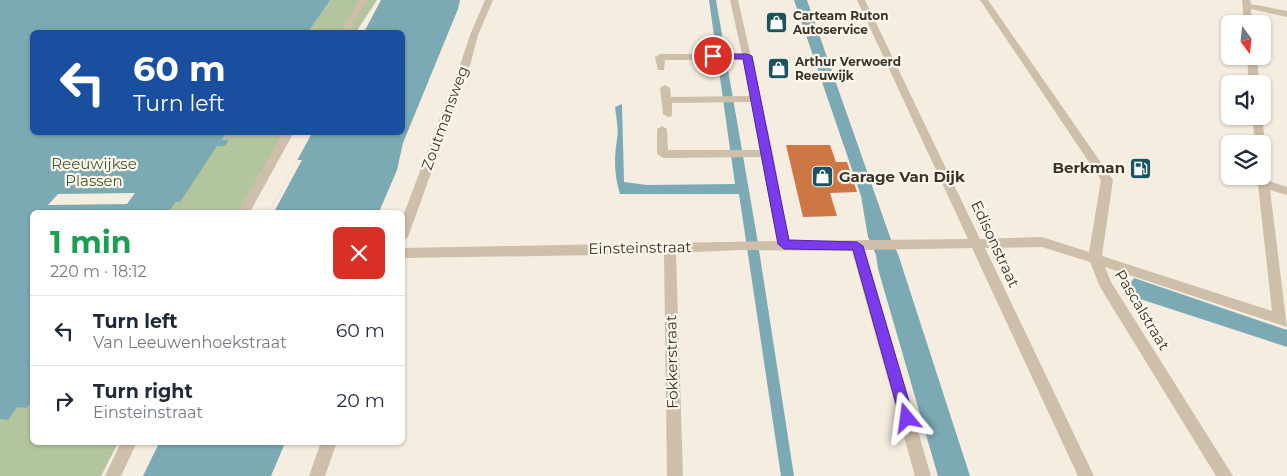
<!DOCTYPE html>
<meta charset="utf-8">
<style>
:root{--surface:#fff;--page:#f6f6f7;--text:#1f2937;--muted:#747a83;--line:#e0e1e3}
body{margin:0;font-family:Montserrat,sans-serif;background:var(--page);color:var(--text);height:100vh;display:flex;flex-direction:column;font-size:19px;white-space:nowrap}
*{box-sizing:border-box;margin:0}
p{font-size:16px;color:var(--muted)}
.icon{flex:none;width:28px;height:28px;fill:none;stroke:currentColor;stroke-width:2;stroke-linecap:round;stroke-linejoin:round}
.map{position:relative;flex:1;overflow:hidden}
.sheet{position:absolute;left:30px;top:210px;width:375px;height:235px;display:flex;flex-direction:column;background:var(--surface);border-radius:8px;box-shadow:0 1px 4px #0004}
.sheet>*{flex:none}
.hud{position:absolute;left:30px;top:30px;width:375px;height:105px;border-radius:8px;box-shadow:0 1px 4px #0004;background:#1a4fa0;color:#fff;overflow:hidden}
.needle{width:32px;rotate:165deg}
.tools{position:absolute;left:1221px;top:15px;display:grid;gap:10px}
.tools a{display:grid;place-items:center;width:50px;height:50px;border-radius:8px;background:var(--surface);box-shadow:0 1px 4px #0004;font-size:25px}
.pin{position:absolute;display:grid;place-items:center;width:42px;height:42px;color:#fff;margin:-21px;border:2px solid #fff;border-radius:50%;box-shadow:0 1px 5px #0007}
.me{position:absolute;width:55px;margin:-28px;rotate:344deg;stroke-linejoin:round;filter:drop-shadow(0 0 4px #0008)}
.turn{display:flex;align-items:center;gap:18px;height:105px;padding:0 20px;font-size:22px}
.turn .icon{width:65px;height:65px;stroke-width:2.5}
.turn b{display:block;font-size:35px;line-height:42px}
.round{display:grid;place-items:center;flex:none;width:52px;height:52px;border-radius:8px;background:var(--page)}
.overview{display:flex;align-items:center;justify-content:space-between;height:85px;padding:0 20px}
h1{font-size:30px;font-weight:700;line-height:38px;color:#1e9e55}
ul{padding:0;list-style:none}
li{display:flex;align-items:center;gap:15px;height:70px;padding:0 20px;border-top:1px solid var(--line)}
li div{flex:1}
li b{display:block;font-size:19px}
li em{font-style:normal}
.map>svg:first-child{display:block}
.green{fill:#b3c59e}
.water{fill:#7caab4}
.pier{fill:#f5eddf}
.building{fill:#cd7745}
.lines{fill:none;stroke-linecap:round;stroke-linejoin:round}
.minor{fill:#cebfaa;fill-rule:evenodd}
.route{fill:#7c3aed;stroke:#51269a}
.labels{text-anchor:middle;stroke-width:4.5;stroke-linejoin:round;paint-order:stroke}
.far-poi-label{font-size:12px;font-weight:bold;fill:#3b322a;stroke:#fbf7ed;text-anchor:start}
.street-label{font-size:15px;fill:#3b322a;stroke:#fbf7ed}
.park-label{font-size:15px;fill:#445b2c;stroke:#fbf7ed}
.poi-label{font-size:15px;font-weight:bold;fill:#3b322a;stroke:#fbf7ed;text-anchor:end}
</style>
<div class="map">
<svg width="1287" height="476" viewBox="0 0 1287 476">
<rect width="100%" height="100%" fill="#f5eddf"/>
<!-- green -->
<path class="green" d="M0 0H377L356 32H32V132L291 133 239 212H32V442L118 443 101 476H0Z"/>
<!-- water -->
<g class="water">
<path d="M0 0H330L308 32H32V132H226L222 140H229L225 146H217L180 202H176L168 212H32V402L26 408 17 407 8 420 0 419Z"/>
<path d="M381 0H460L458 9 403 143 397 170 379 212H269L312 133 402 132V32H364Z"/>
<path d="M709 0H716L757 237 794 476H781L739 194H620C614 175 614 159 617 139 619 130 616 117 615 107L622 104 624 182 647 185 735 184Z"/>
<path d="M794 0H807L890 237 898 254 970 476H938L878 269 876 255 868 237 861 196Z"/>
<path d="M1134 278 1287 330V347L1134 297C1129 289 1128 286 1134 278Z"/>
<path d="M159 443V442L285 443 271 476H143Z"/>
</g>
<!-- pier -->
<g class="pier">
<path d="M297 160H302L274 212H269Z"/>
<path d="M135 193 127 204 48 205 58 194Z"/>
</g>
<!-- building -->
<path class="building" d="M786 145H830L836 162H847L857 192 830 193 837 216 803 217Z"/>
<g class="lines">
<!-- minor -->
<g class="minor">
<path d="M359 0H367L349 32H341Z"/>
<path d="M485 0H493L478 35 471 62 408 237 402 241V219L461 62 470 35Z"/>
<path d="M730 0H738L773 153 789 241 968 239 857 0H865L980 239 1042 237 1089 252 1101 180 980 0H988L1113 180 1102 256 1272 311 1257 176H1262V169L1266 170 1269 181 1287 187V195L1270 190 1287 327 1105 267 1111 282 1233 476H1216L1100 287 1090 262 1042 247 985 248 1094 476H1078L972 248 865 250 931 476H915L852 251 740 250 676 253 683 476H667L664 254 402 258V248L777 241 761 157 663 158 657 154V129L662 126 667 129 668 150H760L751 102 672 103V116L668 117 663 114 660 88 665 85 670 88 671 97 750 96 743 60H665L664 70H658L655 57 660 54H742Z"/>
<path d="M1242 0H1250L1251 4 1287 11V17L1251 9 1252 24H1244Z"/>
<path d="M1247 56H1257L1259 84H1249Z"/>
<path d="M1252 116H1262L1265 144 1264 146 1262 144H1255Z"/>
<path d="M283 132H294L250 212H238Z"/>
<path d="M121 442H137L121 476H105Z"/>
<path d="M321 442H337L325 476H309Z"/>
</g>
</g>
<!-- route -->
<path class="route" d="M713 54H747L752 56 789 240 857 242 863 246 914 418 912 423 907 425 902 423 900 418 853 250 784 249 778 244 743 59 710 58 709 56Z"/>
<!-- icons -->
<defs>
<symbol id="shop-square" viewBox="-11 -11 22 22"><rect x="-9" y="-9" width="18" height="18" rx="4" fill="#1c5360" stroke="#fbf7ed"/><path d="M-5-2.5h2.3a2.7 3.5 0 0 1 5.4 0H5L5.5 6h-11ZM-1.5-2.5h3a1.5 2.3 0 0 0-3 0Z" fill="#fff"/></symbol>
<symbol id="fuel-square" viewBox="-11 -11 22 22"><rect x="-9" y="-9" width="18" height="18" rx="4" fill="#1c5360" stroke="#fbf7ed"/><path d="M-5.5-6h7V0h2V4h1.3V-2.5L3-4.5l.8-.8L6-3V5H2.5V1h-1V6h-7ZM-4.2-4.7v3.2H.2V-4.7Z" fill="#fff"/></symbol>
</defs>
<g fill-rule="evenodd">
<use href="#shop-square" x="764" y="10" width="25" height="25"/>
<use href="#shop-square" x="766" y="56" width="25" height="25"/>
<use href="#fuel-square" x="1128" y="156" width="25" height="25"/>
<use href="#shop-square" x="810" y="164" width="25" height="25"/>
</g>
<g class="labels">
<!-- far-poi labels -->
<g class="far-poi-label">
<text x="793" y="20">Carteam Ruton<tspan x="793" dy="14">Autoservice</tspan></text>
<text x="795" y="66">Arthur Verwoerd<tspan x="795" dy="14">Reeuwijk</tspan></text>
</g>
<!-- street labels -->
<g class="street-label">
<text transform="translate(445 118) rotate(-70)" y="5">Zoutmansweg</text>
<text transform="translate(995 244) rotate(65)" y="5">Edisonstraat</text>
<text transform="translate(640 248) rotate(-1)" y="5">Einsteinstraat</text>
<text transform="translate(1142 310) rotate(59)" y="5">Pascalstraat</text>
<text transform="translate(672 362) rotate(-91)" y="5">Fokkerstraat</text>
</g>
<!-- park labels -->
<g class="park-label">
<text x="94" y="169">Reeuwijkse<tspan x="94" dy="17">Plassen</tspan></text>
</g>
<!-- poi labels -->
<g class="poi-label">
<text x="1125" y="173">Berkman</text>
<text x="839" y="182" text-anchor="start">Garage Van Dijk</text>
</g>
</g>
</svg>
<div class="tools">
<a><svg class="needle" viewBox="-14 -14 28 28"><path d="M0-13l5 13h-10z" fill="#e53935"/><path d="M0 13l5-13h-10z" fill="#747a83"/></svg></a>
<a><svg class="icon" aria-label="sound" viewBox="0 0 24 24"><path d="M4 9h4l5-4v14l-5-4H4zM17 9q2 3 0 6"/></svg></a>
<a><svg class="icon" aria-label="layers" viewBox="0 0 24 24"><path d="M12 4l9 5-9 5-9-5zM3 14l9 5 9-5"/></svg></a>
</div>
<div class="pin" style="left:713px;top:56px;background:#d93025"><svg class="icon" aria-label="arrive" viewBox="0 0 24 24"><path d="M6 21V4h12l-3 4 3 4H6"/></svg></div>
<svg class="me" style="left:907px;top:418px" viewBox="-20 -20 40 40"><path d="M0-17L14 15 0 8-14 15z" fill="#7c3aed" stroke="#fff" stroke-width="4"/></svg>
<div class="hud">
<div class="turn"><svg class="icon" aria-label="left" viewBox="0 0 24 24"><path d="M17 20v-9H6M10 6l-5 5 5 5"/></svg><div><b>60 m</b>Turn left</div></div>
</div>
<section class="sheet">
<div class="overview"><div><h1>1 min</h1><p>220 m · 18:12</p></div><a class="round" style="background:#d93025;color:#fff"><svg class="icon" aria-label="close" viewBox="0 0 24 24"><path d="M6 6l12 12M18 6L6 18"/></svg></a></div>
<ul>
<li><svg class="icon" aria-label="left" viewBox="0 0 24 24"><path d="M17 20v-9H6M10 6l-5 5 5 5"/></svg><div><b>Turn left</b><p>Van Leeuwenhoekstraat</p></div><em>60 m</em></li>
<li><svg class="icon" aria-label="right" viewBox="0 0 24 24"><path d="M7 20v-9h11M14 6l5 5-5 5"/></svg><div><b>Turn right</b><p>Einsteinstraat</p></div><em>20 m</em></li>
</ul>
</section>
</div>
